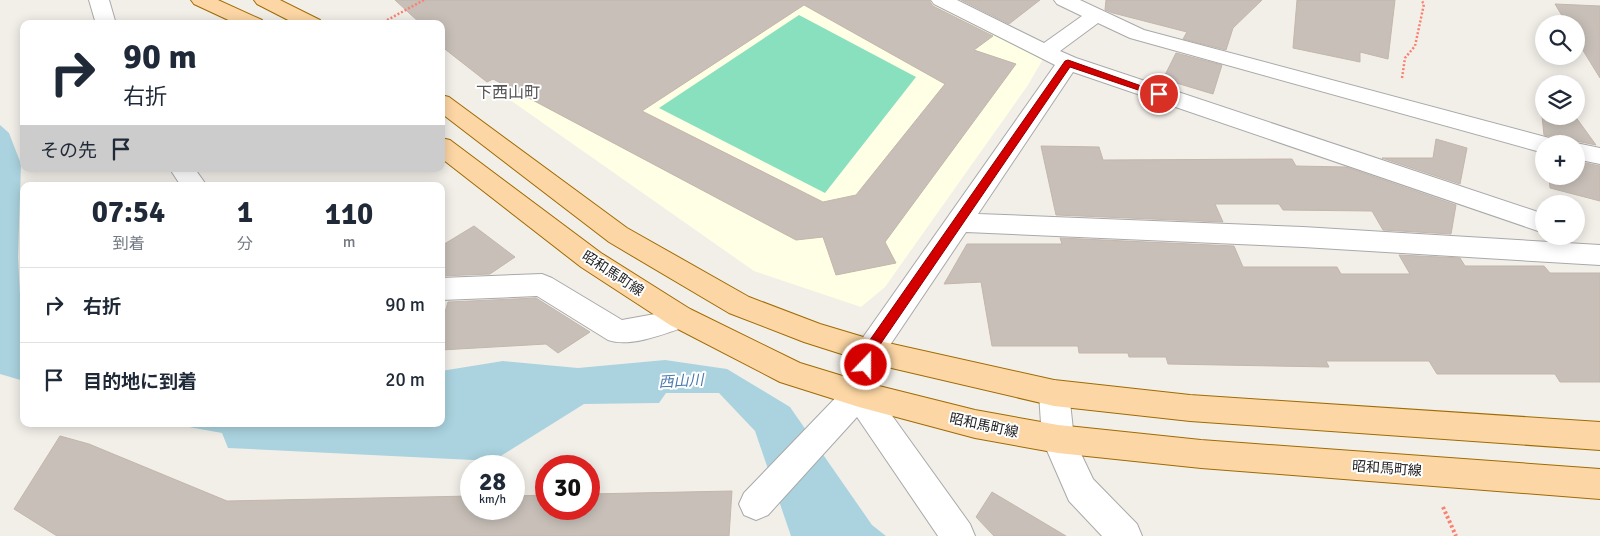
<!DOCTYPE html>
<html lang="ja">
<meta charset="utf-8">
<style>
:root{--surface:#fff;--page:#f2f2f3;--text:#1f2937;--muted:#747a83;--line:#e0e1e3}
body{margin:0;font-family:Signika,"Noto Sans JP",sans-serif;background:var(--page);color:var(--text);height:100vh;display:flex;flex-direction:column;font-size:19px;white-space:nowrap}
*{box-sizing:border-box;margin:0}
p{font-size:16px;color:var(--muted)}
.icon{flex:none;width:28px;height:28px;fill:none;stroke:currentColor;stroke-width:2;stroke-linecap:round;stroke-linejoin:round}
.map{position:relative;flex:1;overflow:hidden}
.drawer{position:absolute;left:20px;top:182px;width:425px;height:245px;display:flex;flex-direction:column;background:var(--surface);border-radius:10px;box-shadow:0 2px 12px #0003}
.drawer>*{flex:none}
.hud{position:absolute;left:20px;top:20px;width:425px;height:152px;border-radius:10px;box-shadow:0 2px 12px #0003;background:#fff;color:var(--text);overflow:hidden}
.buttons{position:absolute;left:1535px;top:15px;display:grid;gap:10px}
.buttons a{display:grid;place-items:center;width:50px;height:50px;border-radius:50%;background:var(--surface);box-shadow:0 2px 12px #0003;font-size:25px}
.speed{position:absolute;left:460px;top:455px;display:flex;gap:10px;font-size:25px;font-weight:700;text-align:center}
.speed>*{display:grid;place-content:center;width:65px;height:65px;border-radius:50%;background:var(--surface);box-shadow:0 2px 12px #0003;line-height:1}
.speed small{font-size:12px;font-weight:400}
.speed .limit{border:8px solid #d22;background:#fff;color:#111}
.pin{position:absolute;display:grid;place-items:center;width:42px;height:42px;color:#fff;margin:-21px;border:2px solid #fff;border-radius:50%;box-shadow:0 1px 5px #0007}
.me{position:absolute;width:55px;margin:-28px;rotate:22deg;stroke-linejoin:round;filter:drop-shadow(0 0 4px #0008)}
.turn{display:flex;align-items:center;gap:18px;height:105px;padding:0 20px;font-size:22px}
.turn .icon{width:65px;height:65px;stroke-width:2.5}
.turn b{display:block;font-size:35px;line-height:42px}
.then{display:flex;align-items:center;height:48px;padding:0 20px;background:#0003;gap:10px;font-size:19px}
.eta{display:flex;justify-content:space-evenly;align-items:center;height:85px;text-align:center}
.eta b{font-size:30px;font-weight:700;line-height:35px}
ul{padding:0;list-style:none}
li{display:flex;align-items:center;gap:15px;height:75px;padding:0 20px;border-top:1px solid var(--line)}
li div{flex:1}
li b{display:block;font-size:19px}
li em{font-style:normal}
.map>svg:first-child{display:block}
.education{fill:#ffffe5}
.pitch{fill:#88e0be}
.water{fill:#aad3df}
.building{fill:#c7bfb8;stroke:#c4b6ab;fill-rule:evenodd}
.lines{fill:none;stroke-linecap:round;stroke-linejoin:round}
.minor-casing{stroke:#a9a9a9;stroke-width:2}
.major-casing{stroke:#a06b00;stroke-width:2}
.path-far1{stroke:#fa8072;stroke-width:2.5;stroke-dasharray:2 2;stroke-linecap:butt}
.path{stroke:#fa8072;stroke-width:4;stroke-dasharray:2.5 2.5;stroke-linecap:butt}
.minor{fill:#fff;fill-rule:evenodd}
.major{fill:#fcd6a4;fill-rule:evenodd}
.route{fill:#d40000;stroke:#8a0000}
.labels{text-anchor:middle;stroke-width:4;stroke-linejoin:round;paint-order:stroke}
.street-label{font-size:14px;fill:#222;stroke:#fff}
.water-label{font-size:15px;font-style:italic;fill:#4a7aab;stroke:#fff}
.quarter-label{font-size:16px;fill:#555;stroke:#fff}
</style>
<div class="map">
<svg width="1600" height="536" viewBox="0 0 1600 536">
<rect width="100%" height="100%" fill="#f2efe9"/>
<!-- education -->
<path class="education" d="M671 0H927L1043 59 1028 85 885 287 861 307 754 271 500 93Z"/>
<!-- pitch -->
<path class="pitch" d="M799 15 916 77 825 193 659 108Z"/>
<!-- water -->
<g class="water">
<path d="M0 125 9 133 21 164 18 257 20 295 24 312V381L0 374Z"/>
<path d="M665 360 727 369 790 407 872 525 886 536H791L755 431 719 393H666L659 403 584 404 493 461 228 448 222 433 172 424H441V371L503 361 578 368Z"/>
</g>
<!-- building -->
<g class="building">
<path d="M395 0H929L933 6 993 36 974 50 1016 64 885 242 896 263 836 275 823 237 796 240 493 79 487 82 441 46V24H421ZM804 5 945 84 856 195 823 202 642 111Z"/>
<path d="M961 0H1040L1009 24Z"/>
<path d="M1106 0H1262L1233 28 1226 50 1183 39 1187 32 1113 13 1105 10Z"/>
<path d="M1297 0H1395L1388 59 1360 52V62L1293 48Z"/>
<path d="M1555 4 1600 6V78L1576 39V24H1567Z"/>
<path d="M1176 53 1222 65 1213 94 1163 79Z"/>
<path d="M1542 116H1575L1596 145 1576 141 1571 144H1557L1553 137 1544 135Z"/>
<path d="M1436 139 1467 148 1460 184 1382 158H1433Z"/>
<path d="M1041 146 1099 147 1103 160 1292 159 1296 166 1346 167 1456 205 1451 234 1383 230 1372 211 1283 210 1279 204H1215L1223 222 1056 215Z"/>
<path d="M1576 161 1600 166V201L1550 188 1549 176H1576Z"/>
<path d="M474 226 515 257 490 274 441 276V246Z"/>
<path d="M1060 238 1234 246 1243 267H1337L1341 274H1410L1399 255 1460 258 1465 266H1544L1550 273H1600V382H1560L1555 374H1437L1429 361H1326L1329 367 1168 364 1166 357H1129L1128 353H1079L1078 346H992L981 282 944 284 967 244H1062Z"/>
<path d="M536 298 590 332 558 353 546 344 441 350V326L448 302Z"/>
<path d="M60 436 89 444 227 501 471 496V509H514V496L546 495V509H589V494L732 491 729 536H57L14 509Z"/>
<path d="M992 492 1066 536H994L976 517Z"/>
</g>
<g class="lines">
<defs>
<g id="minor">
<path d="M89 0H109L116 24H96Z"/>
<path d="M931 0H957L1044 43 1082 16 1057 4 1054 0H1080L1144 30 1553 139 1555 144H1544V153L1130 38 1098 23 1060 51 1076 58 1544 214V233L1073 72 978 214 1303 227 1600 245V265L1303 247 966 232 884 354 875 392 970 524 975 536H938L857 417 768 515 756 520 744 515 739 504 744 493 845 388 855 351 859 343 1055 65 934 4Z"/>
<path d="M1576 143 1600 148V164L1576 159V144H1573Z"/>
<path d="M170 169H195L207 186H181Z"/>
<path d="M542 274 552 278 622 320 655 314 680 306 690 309 694 317 690 325C667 333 631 348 608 340L537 296 441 300V278Z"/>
<path d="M1054 380 1065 384 1069 393 1074 439 1093 479 1137 524 1142 536H1102L1069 501 1042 439 1039 393 1043 384Z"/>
</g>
<g id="major">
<path d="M191 0H218L262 20 265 24H237L194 4Z"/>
<path d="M254 0H280L320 20 323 24H296L257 4Z"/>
<path d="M441 95 449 97 627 228 749 297 820 324 870 339 1054 380 1190 395 1600 422V450L1190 421 1054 406 870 363 804 342 729 313 609 242 441 113Z"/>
<path d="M441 138 450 140 601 253 690 309 800 363 859 381 975 410 1058 425 1201 440 1600 469V499L1201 468 1058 453 975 438 859 407 780 382 670 325 581 267 441 158Z"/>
</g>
</defs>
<!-- minor casing -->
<use href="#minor" class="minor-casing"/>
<!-- major casing -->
<use href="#major" class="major-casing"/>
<!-- path-far1 -->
<g class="path-far1">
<path d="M380 24 424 0"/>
<path d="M1402 78 1405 58 1415 46 1424 4 1421 0"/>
</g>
<!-- path -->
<path class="path" d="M1443 507 1456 536"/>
<!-- minor -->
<use href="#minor" class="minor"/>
<!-- major -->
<use href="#major" class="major"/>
</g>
<!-- route -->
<path class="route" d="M1068 60 1164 94 1163 96H1156L1070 67 875 352 870 369H861L860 365 865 347 1065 61Z"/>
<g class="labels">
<!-- street labels -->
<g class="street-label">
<text transform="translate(613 273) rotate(33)" y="5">昭和馬町線</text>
<text transform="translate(984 425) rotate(12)" y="5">昭和馬町線</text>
<text transform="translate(1387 468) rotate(4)" y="5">昭和馬町線</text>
</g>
<!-- water labels -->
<g class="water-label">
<text transform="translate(681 381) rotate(-3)" y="5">西山川</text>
</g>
<!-- quarter labels -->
<g class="quarter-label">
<text x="508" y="98">下西山町</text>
</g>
</g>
</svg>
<div class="buttons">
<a><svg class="icon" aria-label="search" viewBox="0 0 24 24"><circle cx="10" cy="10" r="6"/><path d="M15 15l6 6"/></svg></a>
<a><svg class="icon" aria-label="layers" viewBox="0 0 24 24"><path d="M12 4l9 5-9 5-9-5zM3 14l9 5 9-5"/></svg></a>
<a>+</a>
<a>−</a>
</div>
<div class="speed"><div>28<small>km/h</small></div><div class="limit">30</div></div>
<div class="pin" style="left:1159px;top:94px;background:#d93025"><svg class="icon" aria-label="arrive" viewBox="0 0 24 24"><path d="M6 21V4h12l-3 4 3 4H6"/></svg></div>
<svg class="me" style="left:866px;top:365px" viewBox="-20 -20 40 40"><circle r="17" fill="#d40000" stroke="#fff" stroke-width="3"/><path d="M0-11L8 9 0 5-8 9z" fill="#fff"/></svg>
<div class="hud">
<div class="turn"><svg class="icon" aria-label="right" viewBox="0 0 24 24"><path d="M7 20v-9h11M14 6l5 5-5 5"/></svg><div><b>90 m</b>右折</div></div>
<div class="then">その先<svg class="icon" aria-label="arrive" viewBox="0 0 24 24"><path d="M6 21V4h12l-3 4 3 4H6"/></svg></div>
</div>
<section class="drawer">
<div class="eta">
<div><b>07:54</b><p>到着</p></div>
<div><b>1</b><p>分</p></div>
<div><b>110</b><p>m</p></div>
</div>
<ul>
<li><svg class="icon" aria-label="right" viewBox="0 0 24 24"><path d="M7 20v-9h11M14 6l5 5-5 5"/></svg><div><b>右折</b></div><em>90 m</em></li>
<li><svg class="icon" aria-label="arrive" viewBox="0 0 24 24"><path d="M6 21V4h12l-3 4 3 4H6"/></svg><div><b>目的地に到着</b></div><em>20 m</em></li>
</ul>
</section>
</div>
